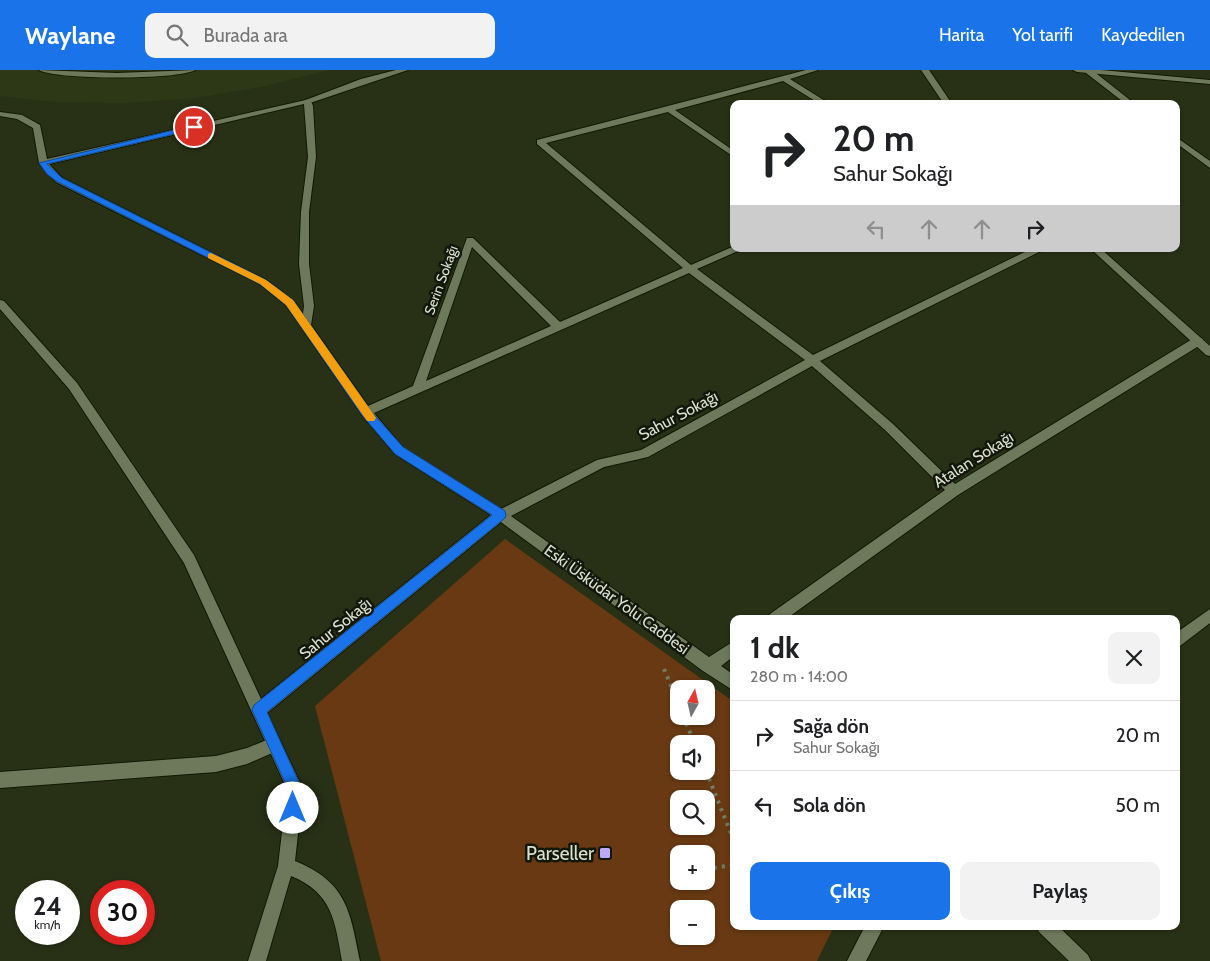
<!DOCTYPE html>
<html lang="tr">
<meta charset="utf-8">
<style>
:root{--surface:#fff;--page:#f2f2f2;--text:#202124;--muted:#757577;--line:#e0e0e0;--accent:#1a73e8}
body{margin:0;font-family:Cabin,sans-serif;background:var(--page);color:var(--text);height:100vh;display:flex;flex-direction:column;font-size:19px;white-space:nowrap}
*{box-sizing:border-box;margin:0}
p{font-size:16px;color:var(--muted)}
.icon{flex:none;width:28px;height:28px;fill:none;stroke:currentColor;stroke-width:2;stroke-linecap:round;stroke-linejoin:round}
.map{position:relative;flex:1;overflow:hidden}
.details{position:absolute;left:730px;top:545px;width:450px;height:315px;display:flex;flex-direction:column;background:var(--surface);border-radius:10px;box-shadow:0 1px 4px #0004}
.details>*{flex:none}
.guide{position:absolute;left:730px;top:30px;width:450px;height:152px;border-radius:10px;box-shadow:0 1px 4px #0004;background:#fff;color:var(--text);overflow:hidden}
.needle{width:32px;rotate:8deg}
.tools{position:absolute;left:670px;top:610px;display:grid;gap:10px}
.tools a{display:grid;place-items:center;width:45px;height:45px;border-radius:10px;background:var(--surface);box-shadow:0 1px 4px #0004;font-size:25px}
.speed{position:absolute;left:15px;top:810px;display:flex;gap:10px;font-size:25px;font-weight:700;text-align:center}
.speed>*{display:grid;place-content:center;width:65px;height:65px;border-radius:50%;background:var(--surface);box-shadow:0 1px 4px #0004;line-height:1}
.speed small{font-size:12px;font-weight:400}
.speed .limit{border:8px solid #d22;background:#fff;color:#111}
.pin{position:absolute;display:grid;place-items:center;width:42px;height:42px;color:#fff;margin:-21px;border:2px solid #fff;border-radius:50%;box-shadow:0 1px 5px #0007}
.me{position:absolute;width:55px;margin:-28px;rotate:0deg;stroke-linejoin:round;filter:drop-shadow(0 0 4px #0008)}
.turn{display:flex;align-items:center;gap:18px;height:105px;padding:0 20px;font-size:22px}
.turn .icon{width:65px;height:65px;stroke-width:2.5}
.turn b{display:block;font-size:35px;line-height:42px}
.lanes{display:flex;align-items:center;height:48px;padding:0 20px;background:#0003;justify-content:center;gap:25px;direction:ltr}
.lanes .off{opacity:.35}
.round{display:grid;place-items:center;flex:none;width:52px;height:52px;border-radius:10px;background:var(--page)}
.head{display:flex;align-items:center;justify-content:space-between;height:85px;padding:0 20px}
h1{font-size:30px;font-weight:700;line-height:38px}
.button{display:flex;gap:10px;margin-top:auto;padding:10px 20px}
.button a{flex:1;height:58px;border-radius:10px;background:var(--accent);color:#fff;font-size:20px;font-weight:700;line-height:58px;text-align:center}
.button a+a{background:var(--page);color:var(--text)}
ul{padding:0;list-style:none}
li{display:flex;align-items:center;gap:15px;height:70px;padding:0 20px;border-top:1px solid var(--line)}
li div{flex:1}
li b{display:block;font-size:19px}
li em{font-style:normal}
header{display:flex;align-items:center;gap:30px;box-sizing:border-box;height:70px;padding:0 25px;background:var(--accent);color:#fff}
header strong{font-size:24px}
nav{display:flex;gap:28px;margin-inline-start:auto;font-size:18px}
.search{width:350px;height:45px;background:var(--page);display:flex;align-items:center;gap:12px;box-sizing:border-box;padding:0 18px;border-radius:10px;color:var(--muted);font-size:19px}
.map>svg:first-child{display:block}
.built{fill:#2d3916}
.green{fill:#683913;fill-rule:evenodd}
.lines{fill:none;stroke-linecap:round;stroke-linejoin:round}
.lane-casing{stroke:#111901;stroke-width:2}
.street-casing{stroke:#111901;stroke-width:2}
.secondary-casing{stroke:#111901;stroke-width:2}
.path{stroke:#737b64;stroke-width:4;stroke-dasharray:3 5;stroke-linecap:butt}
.lane{fill:#6e795b;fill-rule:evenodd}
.street{fill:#6e795b;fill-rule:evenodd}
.secondary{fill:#6e795b;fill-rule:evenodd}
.route{fill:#1a73e8;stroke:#114b97}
.slow{fill:#f59e0b}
.poi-dot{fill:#bcaaf6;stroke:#13170b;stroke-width:2}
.labels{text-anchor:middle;stroke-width:5;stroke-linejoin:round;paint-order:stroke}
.far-street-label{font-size:14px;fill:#dbe1d0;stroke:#13170b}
.street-label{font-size:16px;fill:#dbe1d0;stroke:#13170b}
.near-poi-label{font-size:19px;fill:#dbe1d0;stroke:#13170b;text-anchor:end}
</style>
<header>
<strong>Waylane</strong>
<div class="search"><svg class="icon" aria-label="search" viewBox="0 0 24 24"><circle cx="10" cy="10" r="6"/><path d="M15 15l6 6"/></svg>Burada ara</div>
<nav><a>Harita</a><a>Yol tarifi</a><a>Kaydedilen</a></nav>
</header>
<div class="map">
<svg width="1210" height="891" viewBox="0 0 1210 891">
<rect width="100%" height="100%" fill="#283116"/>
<!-- built -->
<path class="built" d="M0 0H328L261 17 195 28 124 33 57 32 0 26Z"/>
<!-- green -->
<path class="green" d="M505 469 734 632V856H834L817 891H381L315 636ZM679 619H706V646H679ZM679 674H706V701H679ZM679 729H706V756H679ZM679 784H706V811H679ZM679 839H706V866H679Z"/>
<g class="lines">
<defs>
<g id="lane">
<path d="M39 0 117 3 195 0C179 10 55 10 39 0Z"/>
<path d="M396 0H408L310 33 303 31 361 9Z"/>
<path d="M274 667 279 670 282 675 279 680 247 694 216 702 0 718V702L216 686 247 678Z"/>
</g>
<g id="street">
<path d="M806 0H818L790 9 830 34H820L783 11 675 40 734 81V87L668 42 546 73 691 195 732 177 740 179 738 181 697 199 813 285 1031 179H1043L1041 181 820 291 893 354 955 414 1194 268H1202L1203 271 1202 274 958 425 786 549H768L770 544 945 420 885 360 812 296 648 387 604 397 511 446 709 587 734 571V586L721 596 734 605V621L703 601 501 452 267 643 303 719 295 791C347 812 350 841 360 891H342C335 852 333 823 291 806L266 891H248L278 796 287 719 184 493 69 319 0 239V230L4 231 77 313 194 485 261 629 491 445 395 384 362 345 286 235 260 214 56 112 39 93 33 58 17 49 0 46V42L22 45 40 55 47 89 310 29 313 36 316 87 309 142V194L314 236 311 255 368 336 413 316 467 168H473L560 252 683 198 537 74V70ZM304 34 308 87 301 142 299 194 304 236 303 244 294 231 266 210 62 108 49 94ZM472 177 551 256 426 311ZM689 203 805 290 641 380 597 390 501 439 403 378 374 343Z"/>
<path d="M1086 0H1092L1135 34H1126L1086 3Z"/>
<path d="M1176 67 1210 91V98L1176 73Z"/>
<path d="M1210 539V553L1176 579V563Z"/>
<path d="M865 856H884L866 891H847Z"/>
<path d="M1036 856H1058L1088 885 1091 891H1069L1039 862Z"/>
</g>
<g id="secondary">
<path d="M921 0H929L952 34H944Z"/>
<path d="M1073 0H1101L1210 10V14L1077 2Z"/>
<path d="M1091 179H1101L1210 276V286L1206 285Z"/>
</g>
</defs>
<!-- lane casing -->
<use href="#lane" class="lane-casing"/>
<!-- street casing -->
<use href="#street" class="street-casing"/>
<!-- secondary casing -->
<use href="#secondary" class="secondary-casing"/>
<!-- path -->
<g class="path">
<path d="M664 599 679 635"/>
<path d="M683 646 695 674"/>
<path d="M706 701 732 766"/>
<path d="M706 799 734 795"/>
</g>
<!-- lane -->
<use href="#lane" class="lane"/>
<!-- street -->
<use href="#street" class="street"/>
<!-- secondary -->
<use href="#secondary" class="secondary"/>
</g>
<!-- route -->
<path class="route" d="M194 55 196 56V59L47 94 62 108 266 210 293 230 369 339 403 377 505 441 506 445 505 448 267 642 302 719 298 743 293 745 287 743 285 738 288 719 252 640 254 635 492 445 395 384 362 345 286 235 260 214 56 111 47 104 39 93Z"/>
<!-- slow -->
<path class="slow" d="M211 183 266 210 293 230 374 345 376 348 374 351H367L286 235 260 214 208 188V184Z"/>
<!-- markers -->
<rect class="poi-dot" x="599" y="777" width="12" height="12" rx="2.5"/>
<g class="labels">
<!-- far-street labels -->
<g class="far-street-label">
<text transform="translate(441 210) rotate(-70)" y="5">Serin Sokağı</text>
</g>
<!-- street labels -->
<g class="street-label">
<text transform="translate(678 345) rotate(-28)" y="6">Sahur Sokağı</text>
<text transform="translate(973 389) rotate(-32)" y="6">Atalan Sokağı</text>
<text transform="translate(617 529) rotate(36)" y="6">Eski Üsküdar Yolu Caddesi</text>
<text transform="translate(335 558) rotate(-39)" y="6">Sahur Sokağı</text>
</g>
<!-- near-poi labels -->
<g class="near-poi-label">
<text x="594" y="790">Parseller</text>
</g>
</g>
</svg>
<div class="tools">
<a><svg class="needle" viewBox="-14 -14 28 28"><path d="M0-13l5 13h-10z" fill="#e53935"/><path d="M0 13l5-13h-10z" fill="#757577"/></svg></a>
<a><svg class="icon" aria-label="sound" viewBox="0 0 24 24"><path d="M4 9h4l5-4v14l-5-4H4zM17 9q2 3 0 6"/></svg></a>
<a><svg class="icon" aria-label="search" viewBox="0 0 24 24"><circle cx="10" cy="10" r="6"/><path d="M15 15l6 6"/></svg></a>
<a>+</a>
<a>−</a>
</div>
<div class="speed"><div>24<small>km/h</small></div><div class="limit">30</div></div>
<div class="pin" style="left:194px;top:57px;background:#d93025"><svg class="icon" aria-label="arrive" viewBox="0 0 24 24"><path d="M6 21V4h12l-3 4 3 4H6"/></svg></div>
<svg class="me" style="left:293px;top:738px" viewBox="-20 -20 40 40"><circle r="19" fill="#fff"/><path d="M0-13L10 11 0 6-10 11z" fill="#1a73e8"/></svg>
<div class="guide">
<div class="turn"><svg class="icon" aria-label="right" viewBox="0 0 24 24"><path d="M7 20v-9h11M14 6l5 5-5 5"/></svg><div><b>20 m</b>Sahur Sokağı</div></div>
<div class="lanes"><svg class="icon off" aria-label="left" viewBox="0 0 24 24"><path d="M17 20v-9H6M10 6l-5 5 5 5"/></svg><svg class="icon off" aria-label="ahead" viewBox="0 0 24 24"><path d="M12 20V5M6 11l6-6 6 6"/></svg><svg class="icon off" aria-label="ahead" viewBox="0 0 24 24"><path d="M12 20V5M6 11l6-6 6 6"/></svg><svg class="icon" aria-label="right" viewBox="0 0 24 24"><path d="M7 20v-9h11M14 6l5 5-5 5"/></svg></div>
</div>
<section class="details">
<div class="head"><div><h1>1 dk</h1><p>280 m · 14:00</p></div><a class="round"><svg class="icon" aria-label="close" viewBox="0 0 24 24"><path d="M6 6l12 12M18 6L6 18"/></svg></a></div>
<ul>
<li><svg class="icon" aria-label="right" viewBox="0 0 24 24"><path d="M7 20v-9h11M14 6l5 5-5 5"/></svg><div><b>Sağa dön</b><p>Sahur Sokağı</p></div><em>20 m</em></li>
<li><svg class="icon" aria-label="left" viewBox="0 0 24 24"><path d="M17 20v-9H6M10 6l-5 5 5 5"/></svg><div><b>Sola dön</b></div><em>50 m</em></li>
</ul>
<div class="button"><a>Çıkış</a><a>Paylaş</a></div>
</section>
</div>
